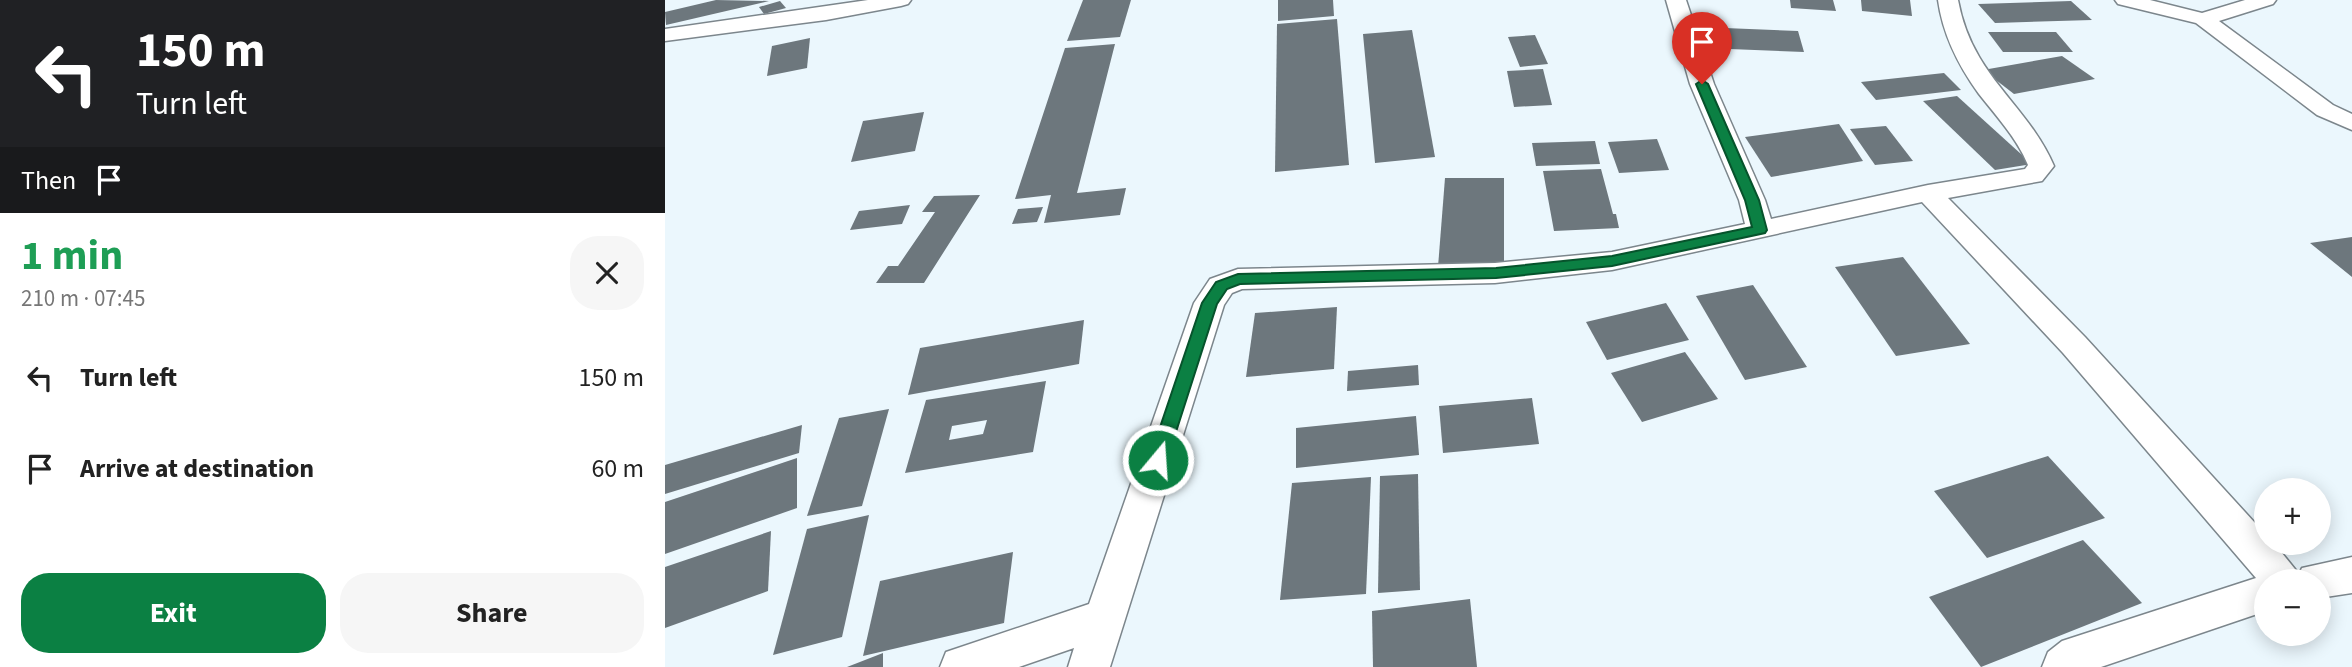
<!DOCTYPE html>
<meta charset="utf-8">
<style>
:root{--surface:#fff;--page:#f6f6f6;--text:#222;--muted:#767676;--accent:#0b8043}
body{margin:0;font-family:"Source Sans 3",sans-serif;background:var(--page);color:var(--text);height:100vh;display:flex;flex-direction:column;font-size:26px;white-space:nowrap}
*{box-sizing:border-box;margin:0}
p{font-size:23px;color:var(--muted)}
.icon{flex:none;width:38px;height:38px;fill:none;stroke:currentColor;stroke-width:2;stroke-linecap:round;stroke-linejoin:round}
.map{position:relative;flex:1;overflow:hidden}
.panel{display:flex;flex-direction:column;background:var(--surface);width:665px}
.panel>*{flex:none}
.banner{background:#202124;color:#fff;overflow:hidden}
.buttons{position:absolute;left:1589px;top:478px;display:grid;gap:14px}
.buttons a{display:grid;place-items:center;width:77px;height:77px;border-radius:50%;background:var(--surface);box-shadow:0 4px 18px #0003;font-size:35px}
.pin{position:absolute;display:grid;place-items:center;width:60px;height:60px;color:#fff;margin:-72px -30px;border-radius:50% 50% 50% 0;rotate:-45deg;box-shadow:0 0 7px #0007}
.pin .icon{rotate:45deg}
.me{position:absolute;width:77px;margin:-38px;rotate:18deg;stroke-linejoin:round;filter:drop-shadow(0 0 5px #0008)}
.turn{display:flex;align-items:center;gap:24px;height:147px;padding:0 21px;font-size:32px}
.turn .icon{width:91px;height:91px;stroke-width:2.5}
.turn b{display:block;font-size:49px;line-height:60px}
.then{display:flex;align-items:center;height:66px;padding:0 21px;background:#0003;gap:14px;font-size:26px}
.round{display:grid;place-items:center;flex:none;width:74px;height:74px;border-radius:28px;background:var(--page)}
.head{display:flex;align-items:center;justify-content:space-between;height:119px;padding:0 21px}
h1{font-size:42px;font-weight:700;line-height:52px;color:#1e9e55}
.button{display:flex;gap:14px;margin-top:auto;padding:14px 21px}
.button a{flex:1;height:80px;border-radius:28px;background:var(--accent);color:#fff;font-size:28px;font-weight:700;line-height:80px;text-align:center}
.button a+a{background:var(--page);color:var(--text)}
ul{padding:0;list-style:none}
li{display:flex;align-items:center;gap:21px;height:91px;padding:0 21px}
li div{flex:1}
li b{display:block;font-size:26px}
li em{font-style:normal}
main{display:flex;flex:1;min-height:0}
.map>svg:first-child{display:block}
.building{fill:#6d777d;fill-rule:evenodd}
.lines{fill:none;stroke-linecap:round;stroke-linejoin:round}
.minor-casing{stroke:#7c868c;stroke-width:3}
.minor{fill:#fff;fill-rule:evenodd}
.route{fill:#0b8043;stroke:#07532c;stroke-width:2}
</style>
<main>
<section class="panel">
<div class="banner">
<div class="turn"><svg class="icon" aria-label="left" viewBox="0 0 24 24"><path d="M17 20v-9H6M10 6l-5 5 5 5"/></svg><div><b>150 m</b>Turn left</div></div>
<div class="then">Then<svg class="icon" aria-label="arrive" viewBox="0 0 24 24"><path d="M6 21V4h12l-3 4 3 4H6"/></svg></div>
</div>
<div class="head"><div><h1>1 min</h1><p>210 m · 07:45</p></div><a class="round"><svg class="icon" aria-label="close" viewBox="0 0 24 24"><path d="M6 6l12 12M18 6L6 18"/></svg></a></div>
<ul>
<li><svg class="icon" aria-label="left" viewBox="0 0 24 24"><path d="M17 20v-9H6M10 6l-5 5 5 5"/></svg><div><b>Turn left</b></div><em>150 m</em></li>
<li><svg class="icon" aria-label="arrive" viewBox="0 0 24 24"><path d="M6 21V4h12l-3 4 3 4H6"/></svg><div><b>Arrive at destination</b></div><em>60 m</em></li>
</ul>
<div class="button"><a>Exit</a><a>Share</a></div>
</section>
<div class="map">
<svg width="1687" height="667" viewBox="0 0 1687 667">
<rect width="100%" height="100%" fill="#ebf7fd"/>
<!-- building -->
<g class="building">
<path d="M51 0 104 1 1 25 0 12Z"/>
<path d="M418 0H466L455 37 402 41Z"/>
<path d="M613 0H668L669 16 613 21Z"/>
<path d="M1125 0H1168L1171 11 1126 8Z"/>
<path d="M1196 0H1245L1247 16 1197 11Z"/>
<path d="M115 1 121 8 99 14 94 7Z"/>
<path d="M1406 1 1427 20 1330 23 1313 4Z"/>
<path d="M672 19 684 165 610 172 612 24Z"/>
<path d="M1035 27 1133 31 1139 52 1039 48Z"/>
<path d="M747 30 770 157 710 163 698 34Z"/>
<path d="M1323 32H1391L1408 52H1338Z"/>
<path d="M870 35 883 64 855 67 843 37Z"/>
<path d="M145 38 142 68 102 76 107 46Z"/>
<path d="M450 44 412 193 461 188 455 215 379 223 386 195 350 199 400 48Z"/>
<path d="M1397 56 1430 79 1349 94 1318 70Z"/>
<path d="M878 69 887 105 849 107 842 71Z"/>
<path d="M1279 73 1296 90 1211 100 1196 82Z"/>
<path d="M1292 96 1367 164 1330 170 1258 101Z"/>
<path d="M259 112 250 151 186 162 198 121Z"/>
<path d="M1174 124 1198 161 1106 177 1080 137Z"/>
<path d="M1221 126 1248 161 1210 165 1185 129Z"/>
<path d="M992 139 1004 170 954 173 943 142Z"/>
<path d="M930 141 935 164 871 166 867 143Z"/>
<path d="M936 169 948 214H951L954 228 889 231 878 171Z"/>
<path d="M780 178H839V267H773Z"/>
<path d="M315 195 259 283H211L223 266H233L270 212H257L269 196Z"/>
<path d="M245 205 237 224 185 230 194 211Z"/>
<path d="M378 207 372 222 347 224 353 209Z"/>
<path d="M1687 237V277L1645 243Z"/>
<path d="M1238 257 1305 344 1231 356 1170 267Z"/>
<path d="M1088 285 1142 367 1080 380 1031 296Z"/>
<path d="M1001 303 1024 340 942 360 921 322Z"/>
<path d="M672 307 669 369 581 377 590 313Z"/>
<path d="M419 320 414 364 243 395 255 348Z"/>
<path d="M1020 352 1053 399 977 422 946 373Z"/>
<path d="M753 365 754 385 682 391 683 371Z"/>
<path d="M381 381 368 452 240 473 261 400ZM322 420 318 434 284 440 287 426Z"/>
<path d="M867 398 874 444 778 453 774 406Z"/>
<path d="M224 409 197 506 142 516 174 418Z"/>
<path d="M751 416 754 455 631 468V428Z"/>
<path d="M137 425 134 453 0 494V465Z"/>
<path d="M1383 456 1440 518 1322 558 1269 491Z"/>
<path d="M132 458V508L0 554V502Z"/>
<path d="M753 474 755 590 713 593 715 476Z"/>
<path d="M706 477 701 594 615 600 627 483Z"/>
<path d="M204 515 177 637 108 655 142 529Z"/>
<path d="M106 531 103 591 0 628V567Z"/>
<path d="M1418 540 1477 603 1316 667 1264 597Z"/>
<path d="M348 552 339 623 198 656 215 581Z"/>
<path d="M805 599 812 667H708L707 611Z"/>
<path d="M218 653V667H182Z"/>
</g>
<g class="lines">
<defs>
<g id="minor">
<path d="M203 0H246L243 4 236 6 161 20 0 41V29Z"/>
<path d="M1001 0H1021L1049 84 1100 200 1106 219 1263 185 1360 169 1363 165C1351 137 1332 117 1314 94 1293 65 1278 35 1273 0H1293C1307 77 1361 102 1389 166L1377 181 1283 198 1420 337 1601 535V542H1608L1634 574 1637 568 1687 557V593L1654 598V581H1601V611L1436 667H1377L1383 652 1397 641 1591 578 1398 353 1257 202 947 270 830 283 577 289 567 293 559 305 445 667H403L409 648 354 667H275L281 652 424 604 529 303 545 279 573 269 830 263 947 252 1080 224 1074 200 1025 84Z"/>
<path d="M1450 0H1485L1537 13 1580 0H1611L1608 4 1554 21 1668 105 1687 114V130L1652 115 1531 23 1453 4Z"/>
</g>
</defs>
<!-- minor casing -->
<use href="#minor" class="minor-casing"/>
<!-- minor -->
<use href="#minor" class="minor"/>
</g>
<!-- route -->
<path class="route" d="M1037 80 1043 84 1094 200 1102 230 1100 233 947 266 831 278 575 284 562 289 552 304 502 460 500 465 493 467 487 465 484 460 537 303 551 282 573 274 831 268 947 256 1087 227 1080 200 1031 84Z"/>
</svg>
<div class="buttons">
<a>+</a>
<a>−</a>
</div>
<div class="pin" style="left:1037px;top:84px;background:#d93025"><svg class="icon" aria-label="arrive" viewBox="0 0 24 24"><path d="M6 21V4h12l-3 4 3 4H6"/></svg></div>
<svg class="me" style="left:493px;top:460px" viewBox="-20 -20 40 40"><circle r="17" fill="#0b8043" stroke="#fff" stroke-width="3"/><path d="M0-11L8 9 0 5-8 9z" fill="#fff"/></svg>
</div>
</main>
